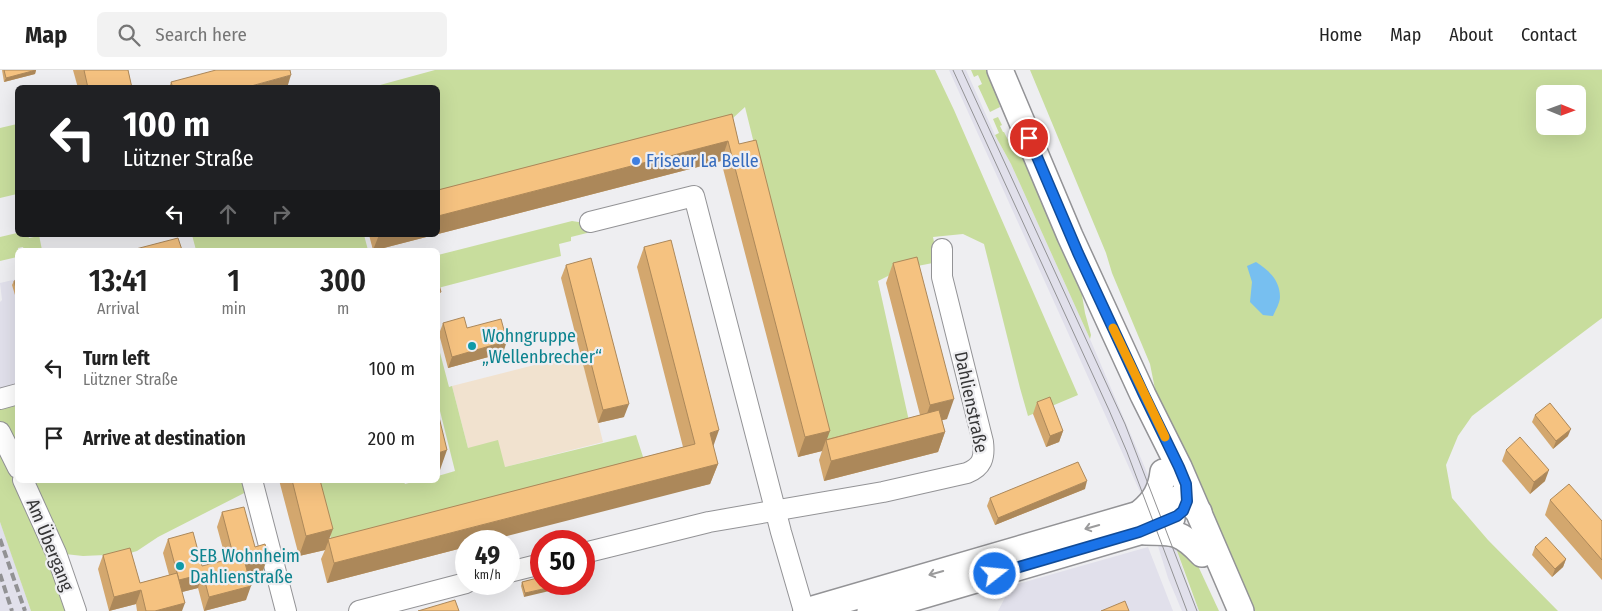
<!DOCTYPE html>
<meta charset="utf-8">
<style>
:root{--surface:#fff;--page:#f2f2f2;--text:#222;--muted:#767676;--line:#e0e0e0}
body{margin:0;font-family:"Fira Sans Condensed",sans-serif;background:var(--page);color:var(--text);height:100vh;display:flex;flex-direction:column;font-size:19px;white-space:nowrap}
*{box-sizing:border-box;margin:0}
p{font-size:16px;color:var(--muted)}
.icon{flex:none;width:28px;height:28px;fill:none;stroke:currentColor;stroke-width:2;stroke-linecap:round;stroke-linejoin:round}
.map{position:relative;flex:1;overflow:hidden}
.sheet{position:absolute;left:15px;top:178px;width:425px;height:235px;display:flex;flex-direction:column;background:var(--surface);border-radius:8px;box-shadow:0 5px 20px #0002}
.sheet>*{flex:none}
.guide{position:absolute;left:15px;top:15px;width:425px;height:152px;border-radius:8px;box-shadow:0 5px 20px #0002;background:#202124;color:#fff;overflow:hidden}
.needle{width:32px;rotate:91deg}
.buttons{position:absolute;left:1536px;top:15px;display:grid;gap:10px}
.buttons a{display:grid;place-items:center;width:50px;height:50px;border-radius:8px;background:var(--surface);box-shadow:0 5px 20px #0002;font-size:25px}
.speed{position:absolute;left:455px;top:460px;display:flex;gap:10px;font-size:25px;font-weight:700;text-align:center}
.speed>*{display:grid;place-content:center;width:65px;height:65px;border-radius:50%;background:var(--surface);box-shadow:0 5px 20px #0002;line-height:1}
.speed small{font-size:12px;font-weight:400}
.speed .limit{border:8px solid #d22;background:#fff;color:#111}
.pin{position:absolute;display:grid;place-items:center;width:42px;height:42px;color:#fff;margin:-21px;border:2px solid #fff;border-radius:50%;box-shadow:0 1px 5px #0007}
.me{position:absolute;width:55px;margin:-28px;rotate:74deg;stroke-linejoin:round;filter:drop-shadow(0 0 4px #0008)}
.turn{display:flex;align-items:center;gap:18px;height:105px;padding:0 25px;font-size:22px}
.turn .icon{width:65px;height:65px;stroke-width:2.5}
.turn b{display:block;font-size:35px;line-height:42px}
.lanes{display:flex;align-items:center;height:48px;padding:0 25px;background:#0003;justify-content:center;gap:25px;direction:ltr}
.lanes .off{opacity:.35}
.eta{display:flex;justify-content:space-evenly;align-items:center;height:85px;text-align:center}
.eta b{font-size:30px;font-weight:600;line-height:35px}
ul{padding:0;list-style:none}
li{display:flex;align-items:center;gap:15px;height:70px;padding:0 25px}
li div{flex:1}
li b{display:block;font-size:19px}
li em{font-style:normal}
header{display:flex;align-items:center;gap:30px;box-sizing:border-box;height:70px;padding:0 25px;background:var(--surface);border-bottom:1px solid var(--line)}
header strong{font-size:24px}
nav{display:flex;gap:28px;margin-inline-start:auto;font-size:18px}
.search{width:350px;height:45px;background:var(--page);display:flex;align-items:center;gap:12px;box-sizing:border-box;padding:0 18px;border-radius:8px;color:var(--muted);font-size:19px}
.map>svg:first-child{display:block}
.built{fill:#e1e0eb}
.education{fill:#f1e2cf}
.green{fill:#c8dd9d;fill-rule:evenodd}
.water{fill:#77bff0}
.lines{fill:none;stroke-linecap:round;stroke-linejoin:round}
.minor-casing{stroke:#939396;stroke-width:22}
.major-casing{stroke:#939396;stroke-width:28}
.minor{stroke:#fff;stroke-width:20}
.major{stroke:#fff;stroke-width:25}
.tram{stroke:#929294;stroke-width:1}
.rail{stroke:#929294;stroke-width:4;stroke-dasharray:8 4;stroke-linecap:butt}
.wall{fill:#d3a76e}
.shaded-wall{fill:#ac885a}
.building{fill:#f5c280;stroke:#ac885a}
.oneway{stroke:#9b9b9c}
.route-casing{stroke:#114b97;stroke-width:12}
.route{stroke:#1a73e8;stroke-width:9}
.slow{stroke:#f59e0b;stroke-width:9}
.shop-dot{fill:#3f7fe0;stroke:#eeeef1;stroke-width:2}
.culture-dot{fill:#0f9aa8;stroke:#eeeef1;stroke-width:2}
.labels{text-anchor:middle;stroke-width:4.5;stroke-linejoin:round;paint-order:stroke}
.shop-label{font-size:18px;fill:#366cbe;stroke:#eeeef1;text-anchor:start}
.culture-label{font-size:18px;fill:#0d838f;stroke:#eeeef1;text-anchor:start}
.street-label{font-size:18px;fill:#373738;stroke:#eeeef1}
</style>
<header>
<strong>Map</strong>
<div class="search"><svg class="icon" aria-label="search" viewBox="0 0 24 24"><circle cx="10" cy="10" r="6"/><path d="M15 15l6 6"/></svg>Search here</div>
<nav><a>Home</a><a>Map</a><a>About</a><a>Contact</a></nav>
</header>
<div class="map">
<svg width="1602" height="541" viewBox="0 0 1602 541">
<rect width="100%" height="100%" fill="#eeeef1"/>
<!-- built -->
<g class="built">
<path d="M949 0H966L995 65 1011 94 1090 269 1154 419 1141 424Z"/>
<path d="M17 209V319L0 323V232L2 230 0 213Z"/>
<path d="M0 452 8 474 31 541H0Z"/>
<path d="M1173 470 1189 517 1199 541H1182L1168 508 1157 473Z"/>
<path d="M1148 477 1173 541H998L1011 516Z"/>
</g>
<!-- education -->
<path class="education" d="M581 283 603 372 505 397 468 378 452 316Z"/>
<!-- green -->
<g class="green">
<path d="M435 0H935L954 40 1078 325 1028 346 1020 318 984 174 963 164 933 167 938 192 902 199 878 211 909 351 828 373 745 37 733 48 710 55 438 127V18H369Z"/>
<path d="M971 0H990L1000 37 990 42 978 16 982 14 978 5 974 7Z"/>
<path d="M1030 0H1602V248L1472 346 1458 366 1446 395 1452 428 1488 470 1558 541H1253L1222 464 1203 428 1157 329 1150 294 1112 203 1106 183ZM1545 24H1578V56H1545Z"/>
<path d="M998 47 1002 55 1000 56 1003 62H1004L1012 78 1017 76 1021 85 1033 101 1081 219 1085 243 1091 265 1090 269 1011 94 995 65 999 63 993 49Z"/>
<path d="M17 54V124L0 128V58Z"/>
<path d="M572 151 585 153 587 163 571 167V171L559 174 561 186 438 218V185Z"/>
<path d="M17 163 18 165H28L29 168 34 167V165H39L42 180H24L23 177 18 178 17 187 0 191V167Z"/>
<path d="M192 165H364L368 180H196Z"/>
<path d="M438 275 449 317 452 316 468 378 498 370 505 397 636 365 645 393 332 473 316 410H403L405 414 420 410H438V406L455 401 438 333Z"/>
<path d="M17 335V398L0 362V339Z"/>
<path d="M0 375 27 430 69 541H31L0 452Z"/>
<path d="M23 410H252L254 418 158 467 137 481 127 484 83 486 56 483Z"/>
<path d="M1173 470 1188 479 1199 498 1219 541H1199Z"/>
</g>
<!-- water -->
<path class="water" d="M1256 192C1269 200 1280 211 1280 227 1280 233 1275 241 1273 246L1263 245 1250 232 1252 212 1247 196Z"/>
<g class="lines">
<defs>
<g id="minor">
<path d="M590 152 694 126 781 462 804 541"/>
<path d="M0 329 18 324"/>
<path d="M0 362 18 398"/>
<path d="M23 410 56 483 76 541"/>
<path d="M252 410 286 541"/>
<path d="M584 483 709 452 883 422 967 403C982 397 985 388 983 372L942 207V179"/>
<path d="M509 502 541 494"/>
<path d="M359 541 466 513"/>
</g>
<g id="major">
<path d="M1000 0 1070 166 1143 325 1179 397 1241 541"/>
<path d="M1141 442C1155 431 1161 419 1163 402"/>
<path d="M1145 462C1175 462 1181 462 1202 484"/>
<path d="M806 541 1139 444 1177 429 1187 431 1199 442"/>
<path d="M870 541 1139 462 1172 448"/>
</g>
</defs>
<!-- minor casing -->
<use href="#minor" class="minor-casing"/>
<!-- major casing -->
<use href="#major" class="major-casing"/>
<!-- minor -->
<use href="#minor" class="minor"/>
<!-- major -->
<use href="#major" class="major"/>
<!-- tram -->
<g class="tram">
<path d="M953 0 1109 340 1127 382 1187 541"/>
<path d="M962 0 1125 354 1197 541"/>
</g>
<!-- rail -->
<g class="rail">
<path d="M0 469 25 541"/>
<path d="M0 504 12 541"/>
</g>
</g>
<!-- wall -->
<g class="wall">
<path d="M2 0H36L35 4 4 12Z"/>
<path d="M73 0H128L132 18H78Z"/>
<path d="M171 12 287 18H169Z"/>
<path d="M732 44 739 74 827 369 920 345 886 213 893 193 947 349 942 350 945 362 938 382 824 411 819 390 822 381 798 387 721 91 438 164V120Z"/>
<path d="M369 165H434L376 180H373Z"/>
<path d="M644 177 713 377 718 394 710 414 466 471V477L327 513 321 489 325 480 299 486 279 410H320L329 469 683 377 637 197Z"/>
<path d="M566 195 624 347 598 353 561 208Z"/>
<path d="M18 210V235L12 215 14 211Z"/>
<path d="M443 253 467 258 503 283 448 298 439 264Z"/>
<path d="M1037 332 1063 361 1059 372 1046 377 1033 344Z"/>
<path d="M1535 345 1568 366 1553 379 1532 352Z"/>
<path d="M1506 380 1545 411 1530 424 1502 391Z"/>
<path d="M1085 419 995 455 987 436 990 428Z"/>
<path d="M1550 430 1602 451V510L1545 445Z"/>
<path d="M222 442 255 477 263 501 248 505 246 530 204 541 198 518 182 522V541H137L136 534 109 541 98 499 103 485 140 513 169 505 163 483 168 469 202 496 226 490 217 457Z"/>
<path d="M1535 477 1566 489 1563 497 1552 507 1532 485Z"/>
<path d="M541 507 524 527 521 516 522 512Z"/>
</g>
<!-- shaded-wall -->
<g class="shaded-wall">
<path d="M36 0 35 4 4 12 6 8Z"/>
<path d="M291 5 287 18H244Z"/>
<path d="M728 71 721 91 438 164V146Z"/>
<path d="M379 165H434L376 180H373Z"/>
<path d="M507 271 503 283 448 298 452 287Z"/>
<path d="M954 329 947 349 923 355 930 335Z"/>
<path d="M629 334 624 347 598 353 603 340Z"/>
<path d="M1571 359 1568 366 1553 379 1556 371Z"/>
<path d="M719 360 712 380 710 363Z"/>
<path d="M830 361 826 372V370L822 381 798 387 805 367Z"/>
<path d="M1063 361 1059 372 1046 377 1050 366Z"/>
<path d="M945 362 938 382 824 411 831 391Z"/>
<path d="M447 380 440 400 438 401V383Z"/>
<path d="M718 394 710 414 488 471H466V477L327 513 334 493Z"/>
<path d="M1549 400 1545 411 1530 424 1534 412Z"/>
<path d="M1087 411 1085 419 995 455 998 448Z"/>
<path d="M333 459 325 480 299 486 306 466Z"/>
<path d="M268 486 263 501 240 507 245 493Z"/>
<path d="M1566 489 1563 497 1552 507 1555 499Z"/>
<path d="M203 504 198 518 174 524 179 510Z"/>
<path d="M565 514H579L524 527 525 523Z"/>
<path d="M251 516 246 530 204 541 209 527Z"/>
<path d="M141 520 136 534 109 541 114 527Z"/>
<path d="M185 533 182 541H155Z"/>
</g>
<!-- building -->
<g class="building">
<path d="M4 0H36L6 8Z"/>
<path d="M84 0H128L132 18H88Z"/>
<path d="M216 0H290L291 5 244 18H173L171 12Z"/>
<path d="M732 44 739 74 756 70 830 361 805 367 728 71 438 146V120Z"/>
<path d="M178 168 182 180H132Z"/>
<path d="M671 170 719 360 710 363 718 394 334 493 328 469 695 374 644 177Z"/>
<path d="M917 187 954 329 930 335 893 193Z"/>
<path d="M591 188 629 334 603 340 566 195Z"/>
<path d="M18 210V226L14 211Z"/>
<path d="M438 211 441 222 438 223Z"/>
<path d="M464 247 467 258 501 249 507 271 452 287 443 253Z"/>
<path d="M1050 327 1063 361 1050 366 1037 332Z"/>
<path d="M1550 333 1571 359 1556 371 1535 345Z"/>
<path d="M939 340 945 362 831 391 826 370Z"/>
<path d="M438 343 447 380 438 383Z"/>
<path d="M1520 367 1549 400 1534 412 1506 380Z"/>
<path d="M1078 392 1087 411 998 448 990 428Z"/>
<path d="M292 410H320L333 459 306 466Z"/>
<path d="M1569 414 1602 451V490L1550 430Z"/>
<path d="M244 437 255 477 265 474 268 486 245 493 251 516 209 527 203 504 179 510 168 469 193 462 202 496 234 488 222 442Z"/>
<path d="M1546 467 1566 489 1555 499 1535 477Z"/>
<path d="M130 478 140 513 177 503 185 533 155 541H146L141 520 114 527 103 485Z"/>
<path d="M541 507V514H565L525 523 522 512Z"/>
<path d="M455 530 459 541H418Z"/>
<path d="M1125 531 1129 541H1101Z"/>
</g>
<!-- one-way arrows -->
<defs><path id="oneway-shaft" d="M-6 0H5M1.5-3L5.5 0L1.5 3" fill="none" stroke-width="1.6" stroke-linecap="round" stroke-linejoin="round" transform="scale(1.25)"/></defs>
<g class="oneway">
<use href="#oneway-shaft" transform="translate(1092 457) rotate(164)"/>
<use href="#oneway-shaft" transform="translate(936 503) rotate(164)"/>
</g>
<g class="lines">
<defs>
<path id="route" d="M995 504 1139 462 1177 446 1183 441 1187 431 1186 414 1179 397 1144 325 1078 183 1029 68"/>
</defs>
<!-- route casing -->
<use href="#route" class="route-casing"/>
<!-- route -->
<use href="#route" class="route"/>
<!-- slow -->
<path class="slow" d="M1113 258 1165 367"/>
</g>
<!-- markers -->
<circle class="shop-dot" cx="636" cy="91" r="5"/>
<g class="culture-dot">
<circle cx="472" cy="276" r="5"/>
<circle cx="180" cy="496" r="5"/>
</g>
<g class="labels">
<!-- shop labels -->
<g class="shop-label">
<text x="646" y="97">Friseur La Belle</text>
</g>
<!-- culture labels -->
<g class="culture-label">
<text x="482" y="272">Wohngruppe<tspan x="482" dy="21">„Wellenbrecher“</tspan></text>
<text x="190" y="492">SEB Wohnheim<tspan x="190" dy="21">Dahlienstraße</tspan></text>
</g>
<!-- street labels -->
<g class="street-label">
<text transform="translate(971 332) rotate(78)" y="6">Dahlienstraße</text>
<text transform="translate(50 475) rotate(68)" y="6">Am Übergang</text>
</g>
</g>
</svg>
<div class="buttons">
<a><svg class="needle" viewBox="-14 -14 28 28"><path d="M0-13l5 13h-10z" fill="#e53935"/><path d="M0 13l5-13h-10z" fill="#767676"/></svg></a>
</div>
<div class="speed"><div>49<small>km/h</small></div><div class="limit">50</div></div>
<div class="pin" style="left:1029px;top:68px;background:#d93025"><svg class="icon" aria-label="arrive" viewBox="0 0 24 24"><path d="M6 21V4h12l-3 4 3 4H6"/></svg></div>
<svg class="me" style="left:995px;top:504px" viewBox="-20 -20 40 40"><circle r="17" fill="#1a73e8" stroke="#fff" stroke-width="3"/><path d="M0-11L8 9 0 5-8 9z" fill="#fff"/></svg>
<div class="guide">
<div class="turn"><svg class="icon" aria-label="left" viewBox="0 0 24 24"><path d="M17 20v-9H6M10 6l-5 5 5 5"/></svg><div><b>100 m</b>Lützner Straße</div></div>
<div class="lanes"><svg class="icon" aria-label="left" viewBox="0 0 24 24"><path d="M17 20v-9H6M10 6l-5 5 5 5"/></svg><svg class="icon off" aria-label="ahead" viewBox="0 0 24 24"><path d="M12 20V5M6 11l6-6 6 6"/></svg><svg class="icon off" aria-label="right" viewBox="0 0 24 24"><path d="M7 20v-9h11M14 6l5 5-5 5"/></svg></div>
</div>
<section class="sheet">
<div class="eta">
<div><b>13:41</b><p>Arrival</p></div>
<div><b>1</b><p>min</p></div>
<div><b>300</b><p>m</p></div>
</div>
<ul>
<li><svg class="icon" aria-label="left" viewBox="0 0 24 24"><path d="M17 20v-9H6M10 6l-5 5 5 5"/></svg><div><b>Turn left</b><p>Lützner Straße</p></div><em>100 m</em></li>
<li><svg class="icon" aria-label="arrive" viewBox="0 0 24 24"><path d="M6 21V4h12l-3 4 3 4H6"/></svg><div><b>Arrive at destination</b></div><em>200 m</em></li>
</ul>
</section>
</div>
